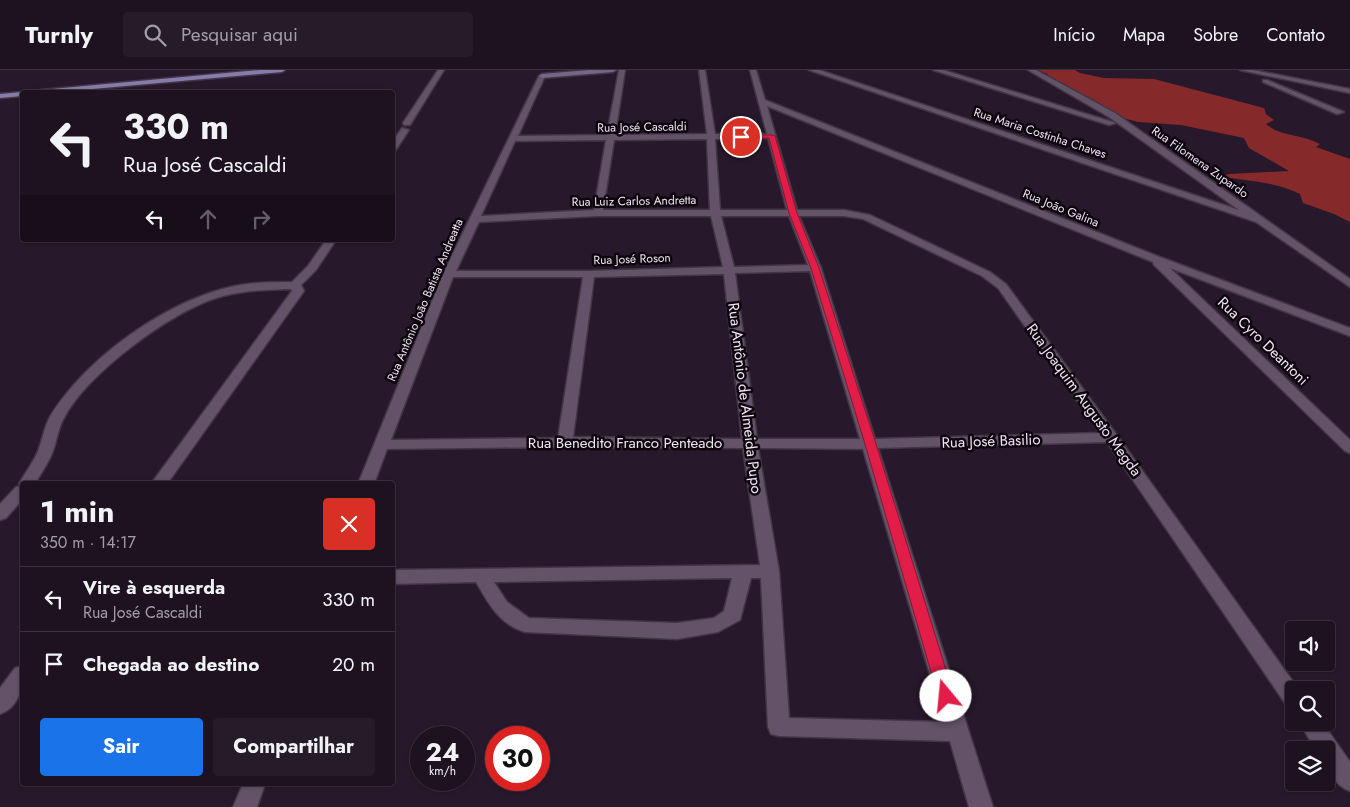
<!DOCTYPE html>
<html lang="pt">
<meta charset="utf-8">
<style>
:root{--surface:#1e1220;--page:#261b29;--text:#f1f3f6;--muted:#a19ea5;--line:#3c323e;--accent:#1a73e8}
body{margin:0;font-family:Jost,sans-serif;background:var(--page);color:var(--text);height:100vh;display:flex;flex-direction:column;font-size:19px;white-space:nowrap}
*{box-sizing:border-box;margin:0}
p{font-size:16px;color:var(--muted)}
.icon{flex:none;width:28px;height:28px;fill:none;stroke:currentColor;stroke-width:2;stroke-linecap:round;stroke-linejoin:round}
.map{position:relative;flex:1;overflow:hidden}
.details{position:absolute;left:20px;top:411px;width:375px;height:305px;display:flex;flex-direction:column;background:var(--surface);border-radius:5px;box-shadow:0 1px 4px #0004,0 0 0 1px var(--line)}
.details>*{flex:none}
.hud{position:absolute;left:20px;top:20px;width:375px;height:152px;border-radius:5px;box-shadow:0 1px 4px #0004,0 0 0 1px var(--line);background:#1e1220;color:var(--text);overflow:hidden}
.fabs{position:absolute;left:1285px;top:551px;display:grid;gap:10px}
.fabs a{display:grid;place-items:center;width:50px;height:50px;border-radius:5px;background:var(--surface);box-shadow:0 1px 4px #0004,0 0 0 1px var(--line);font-size:25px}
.speed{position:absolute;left:410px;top:656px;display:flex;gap:10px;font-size:25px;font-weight:700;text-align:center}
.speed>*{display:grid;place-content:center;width:65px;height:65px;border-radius:50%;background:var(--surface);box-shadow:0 1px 4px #0004,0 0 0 1px var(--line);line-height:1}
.speed small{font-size:12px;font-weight:400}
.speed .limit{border:8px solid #d22;background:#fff;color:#111}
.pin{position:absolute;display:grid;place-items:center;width:42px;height:42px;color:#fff;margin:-21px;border:2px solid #fff;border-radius:50%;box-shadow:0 1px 5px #0007}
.me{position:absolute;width:55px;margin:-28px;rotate:343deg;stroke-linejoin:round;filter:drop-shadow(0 0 4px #0008)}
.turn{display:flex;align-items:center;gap:18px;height:105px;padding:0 20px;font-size:22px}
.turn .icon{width:65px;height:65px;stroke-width:2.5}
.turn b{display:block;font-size:35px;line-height:42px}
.lanes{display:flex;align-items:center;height:48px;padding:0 20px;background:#0003;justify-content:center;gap:25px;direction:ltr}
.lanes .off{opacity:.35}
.round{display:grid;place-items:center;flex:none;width:52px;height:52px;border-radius:5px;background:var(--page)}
.overview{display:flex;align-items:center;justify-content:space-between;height:85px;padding:0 20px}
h1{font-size:30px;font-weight:700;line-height:38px}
.action{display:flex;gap:10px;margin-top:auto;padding:10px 20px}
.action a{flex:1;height:58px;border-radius:5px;background:var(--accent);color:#fff;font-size:20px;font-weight:700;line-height:58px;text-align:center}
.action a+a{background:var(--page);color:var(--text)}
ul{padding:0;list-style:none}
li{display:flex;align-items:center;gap:15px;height:65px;padding:0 20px;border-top:1px solid var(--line)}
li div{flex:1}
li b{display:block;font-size:19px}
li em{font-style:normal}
header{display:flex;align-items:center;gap:30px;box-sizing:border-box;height:70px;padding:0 25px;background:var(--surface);border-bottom:1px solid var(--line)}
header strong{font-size:24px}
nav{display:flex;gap:28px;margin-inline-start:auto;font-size:18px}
.search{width:350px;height:45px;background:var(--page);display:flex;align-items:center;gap:12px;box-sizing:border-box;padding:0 18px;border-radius:5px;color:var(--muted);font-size:19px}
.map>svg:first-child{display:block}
.forest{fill:#86292a}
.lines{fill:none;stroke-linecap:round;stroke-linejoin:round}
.street-casing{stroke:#413644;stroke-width:3}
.secondary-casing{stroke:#413644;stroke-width:3}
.primary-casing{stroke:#413644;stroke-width:3}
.street{fill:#645268;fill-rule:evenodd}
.secondary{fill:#756689;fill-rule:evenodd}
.primary{fill:#877bab;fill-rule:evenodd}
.route{fill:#e11d48;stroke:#92132f}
.labels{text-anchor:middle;stroke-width:5;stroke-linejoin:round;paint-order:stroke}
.far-street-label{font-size:12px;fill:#f0e5f2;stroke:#0d060e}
.street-label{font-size:15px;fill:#f0e5f2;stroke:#0d060e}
</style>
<header>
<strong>Turnly</strong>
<div class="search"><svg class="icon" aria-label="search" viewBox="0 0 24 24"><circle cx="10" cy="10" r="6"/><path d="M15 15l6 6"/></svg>Pesquisar aqui</div>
<nav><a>Início</a><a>Mapa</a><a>Sobre</a><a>Contato</a></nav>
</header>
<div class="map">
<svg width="1350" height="737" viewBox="0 0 1350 737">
<rect width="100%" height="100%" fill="#28182b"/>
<!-- forest -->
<path class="forest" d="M1037 0H1075L1080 3 1104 8 1154 9 1264 38 1266 44 1274 50 1266 54C1280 67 1304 64 1320 74L1316 77 1350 89V152L1334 144 1303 133 1300 124C1275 111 1248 112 1222 106L1229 104 1289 101 1249 78 1244 68 1181 55 1138 52 1115 46 1046 8 1048 4Z"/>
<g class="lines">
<defs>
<g id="street">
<path d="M438 0H444L410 55H404L403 53Z"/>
<path d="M619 0H625L615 65 707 64 699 0H705L715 64H767L750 0H756L765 30 1157 186 1350 258V266L1170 198 1350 370V383L1345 381 1154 195 1153 192 767 36 797 140H844L870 145 990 202 1006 214 1116 364 1299 620H1294V639L1287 636 1107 372 878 378 993 737H969L950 671 779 666 771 664 768 657 761 508H751L740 550 718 562 677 569 525 562C500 555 488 533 476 512L392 514V500L760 495 743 378 565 377 387 379 374 414H358L443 204 539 6 542 4 545 6 518 66 607 65ZM768 68 787 140H720L715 69ZM707 69 710 140H603L614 70ZM606 70 594 140 481 146 515 71ZM598 146H711L723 197 589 201H456L479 152ZM721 146H789L808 195 734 197ZM799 146H844L863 149 982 206 998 218 1100 363 875 369 821 198ZM810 201 860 369H757L735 203ZM724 204 742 369 573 367 594 207ZM453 207H583L558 368 391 370ZM758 378 863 379 944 652 789 648 779 501ZM732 508 724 541 714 548 677 553 529 548 507 532 494 512Z"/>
<path d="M809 0H819L1239 140 1109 47 1028 0H1036L1115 43 1350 209V217L1256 152Z"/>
<path d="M933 0H943L1116 53 1109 55Z"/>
<path d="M1240 0H1253L1350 19V23Z"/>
<path d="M1263 10H1267L1344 42 1337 44 1263 12Z"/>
<path d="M402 58 409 60 395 81H392V72Z"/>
<path d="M326 170H336L316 200 301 215 304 221 167 414H151L292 221 291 219C265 220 241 220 216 228 169 243 87 304 64 348 58 358 57 370 53 381 49 392 41 403 35 414H22V430L6 448 0 450V434L16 417 20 416 19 414C25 403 33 393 38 381 43 369 44 356 51 345 88 287 167 230 235 216 253 212 273 212 292 212L308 196Z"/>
<path d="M22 596C24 614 20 637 0 644V618L15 598Z"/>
<path d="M1299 652H1322L1350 692V721C1333 715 1326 697 1326 680H1316Z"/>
<path d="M243 714H265L257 737H233Z"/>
</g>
<path id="secondary" d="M589 0H616L613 2 542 8 539 6 542 4Z"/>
<g id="primary">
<path d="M260 0H285L282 2 59 22H37L41 20Z"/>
<path d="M22 22H25H22V26L0 28V24Z"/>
</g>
</defs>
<!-- street casing -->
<use href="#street" class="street-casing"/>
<!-- secondary casing -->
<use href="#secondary" class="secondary-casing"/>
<!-- primary casing -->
<use href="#primary" class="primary-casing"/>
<!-- street -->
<use href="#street" class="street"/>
<!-- secondary -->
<use href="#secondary" class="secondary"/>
<!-- primary -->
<use href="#primary" class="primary"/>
</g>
<!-- route -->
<path class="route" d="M772 65 775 66 797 143 819 198 876 374 954 626 951 631 946 633 940 631 938 626 865 374 811 198 789 143 769 68 741 69 738 67 741 65Z"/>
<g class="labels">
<!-- far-street labels -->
<g class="far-street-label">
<text transform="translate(642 57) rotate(-1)" y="4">Rua José Cascaldi</text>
<text transform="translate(1040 63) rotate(18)" y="4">Rua Maria Costinha Chaves</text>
<text transform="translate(1200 92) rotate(35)" y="4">Rua Filomena Zupardo</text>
<text transform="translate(634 131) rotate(-1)" y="4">Rua Luiz Carlos Andretta</text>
<text transform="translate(1061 138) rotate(22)" y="4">Rua João Galina</text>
<text transform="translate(632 189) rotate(-2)" y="4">Rua José Roson</text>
<text transform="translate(425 230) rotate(-67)" y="4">Rua Antônio João Batista Andreatta</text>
</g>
<!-- street labels -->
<g class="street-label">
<text transform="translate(1263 271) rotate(44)" y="5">Rua Cyro Deantoni</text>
<text transform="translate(745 328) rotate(83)" y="5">Rua Antônio de Almeida Pupo</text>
<text transform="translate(1084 330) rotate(54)" y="5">Rua Joaquim Augusto Megda</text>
<text transform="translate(991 371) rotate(-2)" y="5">Rua José Basilio</text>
<text x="625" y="378">Rua Benedito Franco Penteado</text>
</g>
</g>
</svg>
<div class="fabs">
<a><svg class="icon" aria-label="sound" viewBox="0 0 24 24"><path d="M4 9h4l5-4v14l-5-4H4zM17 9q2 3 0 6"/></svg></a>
<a><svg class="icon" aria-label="search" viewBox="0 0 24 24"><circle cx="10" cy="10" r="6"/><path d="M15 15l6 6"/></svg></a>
<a><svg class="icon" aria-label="layers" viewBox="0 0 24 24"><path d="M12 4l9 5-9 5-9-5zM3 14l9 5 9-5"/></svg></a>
</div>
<div class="speed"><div>24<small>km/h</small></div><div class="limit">30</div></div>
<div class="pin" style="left:741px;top:67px;background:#d93025"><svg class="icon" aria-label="arrive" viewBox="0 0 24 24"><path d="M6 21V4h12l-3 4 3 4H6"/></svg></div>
<svg class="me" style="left:946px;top:626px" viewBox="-20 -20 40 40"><circle r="19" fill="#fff"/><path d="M0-13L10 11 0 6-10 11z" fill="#e11d48"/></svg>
<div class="hud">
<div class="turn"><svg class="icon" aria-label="left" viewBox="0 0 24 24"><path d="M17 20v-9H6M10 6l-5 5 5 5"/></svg><div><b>330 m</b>Rua José Cascaldi</div></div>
<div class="lanes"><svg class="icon" aria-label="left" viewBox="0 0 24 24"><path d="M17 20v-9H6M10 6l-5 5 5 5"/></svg><svg class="icon off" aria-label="ahead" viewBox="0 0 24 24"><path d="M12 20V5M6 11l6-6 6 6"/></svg><svg class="icon off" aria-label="right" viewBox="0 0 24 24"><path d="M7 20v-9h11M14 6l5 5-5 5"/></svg></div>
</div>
<section class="details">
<div class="overview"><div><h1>1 min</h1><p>350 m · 14:17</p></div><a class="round" style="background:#d93025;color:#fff"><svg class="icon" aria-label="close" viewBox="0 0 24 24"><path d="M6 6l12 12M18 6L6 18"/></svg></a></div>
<ul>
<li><svg class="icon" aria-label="left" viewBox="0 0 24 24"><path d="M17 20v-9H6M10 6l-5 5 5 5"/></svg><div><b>Vire à esquerda</b><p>Rua José Cascaldi</p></div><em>330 m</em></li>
<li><svg class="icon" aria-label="arrive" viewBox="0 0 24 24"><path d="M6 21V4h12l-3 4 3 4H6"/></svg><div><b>Chegada ao destino</b></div><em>20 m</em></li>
</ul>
<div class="action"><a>Sair</a><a>Compartilhar</a></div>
</section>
</div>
